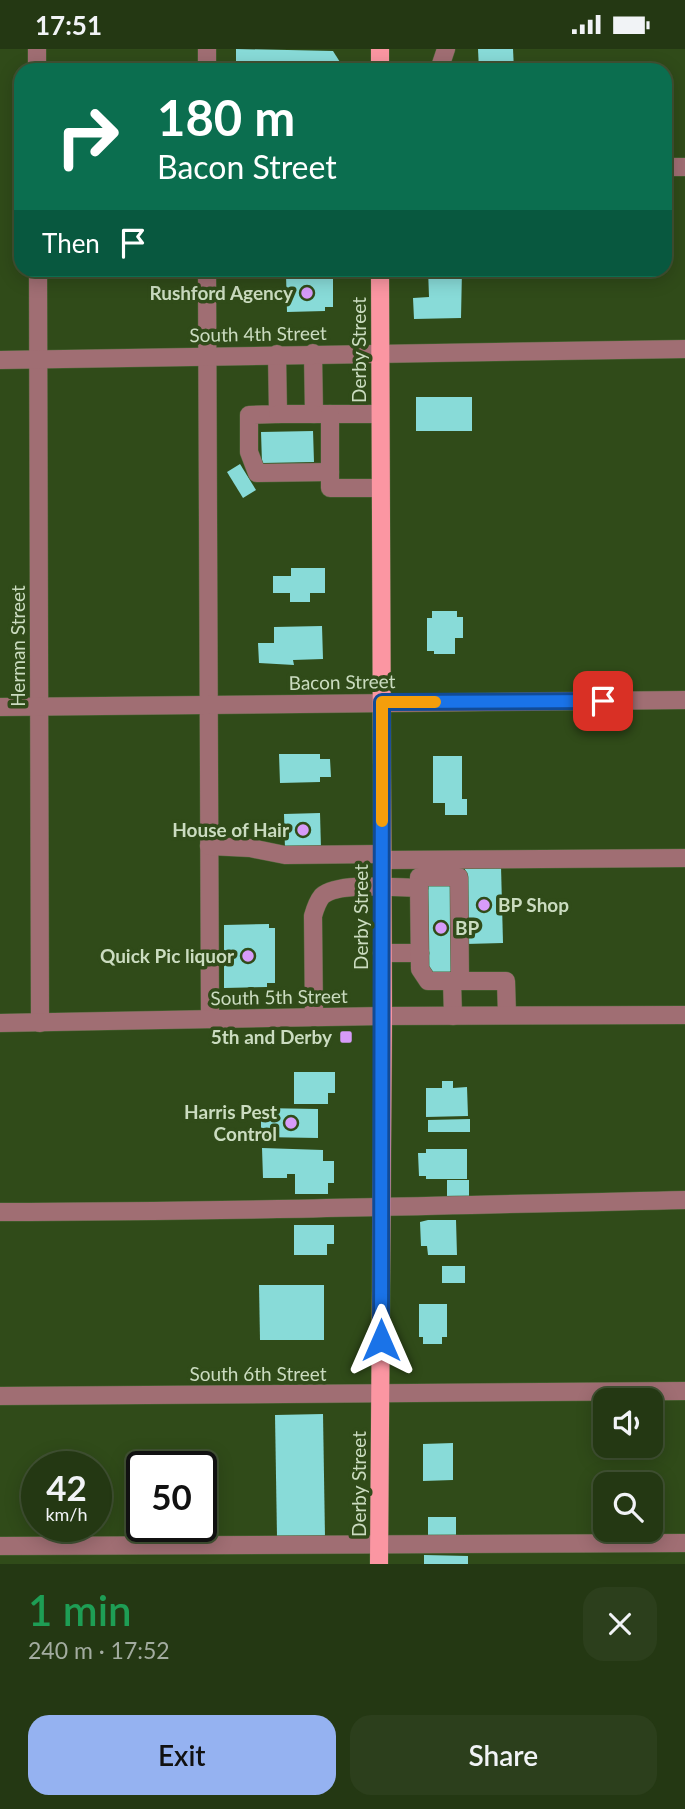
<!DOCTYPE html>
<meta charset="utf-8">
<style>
:root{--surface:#243813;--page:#2c3f1c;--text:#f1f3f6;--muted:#a3aca0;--line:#415233;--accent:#95b2f1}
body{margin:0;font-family:Lato,sans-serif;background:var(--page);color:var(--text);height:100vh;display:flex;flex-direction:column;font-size:26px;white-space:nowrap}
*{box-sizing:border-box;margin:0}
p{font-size:23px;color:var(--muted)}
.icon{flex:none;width:38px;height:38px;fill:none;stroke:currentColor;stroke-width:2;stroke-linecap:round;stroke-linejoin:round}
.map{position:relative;height:1515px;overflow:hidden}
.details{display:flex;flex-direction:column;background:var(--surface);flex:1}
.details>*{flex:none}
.top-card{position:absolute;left:14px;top:14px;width:658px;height:214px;border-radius:21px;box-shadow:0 4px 18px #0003,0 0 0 2px var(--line);background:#0b6e4f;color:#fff;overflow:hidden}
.buttons{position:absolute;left:593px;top:1339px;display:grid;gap:14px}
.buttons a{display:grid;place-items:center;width:70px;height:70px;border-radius:14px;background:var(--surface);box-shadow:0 4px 18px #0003,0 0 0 2px var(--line);font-size:35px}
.speed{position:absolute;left:21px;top:1402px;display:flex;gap:14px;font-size:35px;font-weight:700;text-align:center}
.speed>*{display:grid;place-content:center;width:91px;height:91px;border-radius:50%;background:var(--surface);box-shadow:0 4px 18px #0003,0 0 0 2px var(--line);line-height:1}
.speed small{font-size:18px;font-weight:400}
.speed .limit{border:4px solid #111;border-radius:10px;background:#fff;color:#111}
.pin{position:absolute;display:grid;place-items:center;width:60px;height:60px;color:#fff;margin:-30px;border-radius:14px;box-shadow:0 4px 10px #0006}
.me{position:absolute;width:77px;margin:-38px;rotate:0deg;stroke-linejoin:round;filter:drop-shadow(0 0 5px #0008)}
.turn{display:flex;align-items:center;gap:24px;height:147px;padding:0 28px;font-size:32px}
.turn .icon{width:91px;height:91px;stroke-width:2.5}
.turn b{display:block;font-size:49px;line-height:60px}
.then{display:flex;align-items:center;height:66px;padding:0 28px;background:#0003;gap:14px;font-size:26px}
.round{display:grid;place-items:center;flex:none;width:74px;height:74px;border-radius:21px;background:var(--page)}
.summary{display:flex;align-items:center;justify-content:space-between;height:119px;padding:0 28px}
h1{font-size:42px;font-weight:600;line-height:52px;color:#1e9e55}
.cta{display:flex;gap:14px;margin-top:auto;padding:14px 28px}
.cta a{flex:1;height:80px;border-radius:21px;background:var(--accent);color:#111;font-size:28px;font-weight:600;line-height:80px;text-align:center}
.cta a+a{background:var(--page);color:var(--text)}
.status{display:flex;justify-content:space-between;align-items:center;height:49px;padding:0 35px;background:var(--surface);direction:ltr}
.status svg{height:19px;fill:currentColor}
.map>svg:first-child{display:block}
.building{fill:#88dbd8}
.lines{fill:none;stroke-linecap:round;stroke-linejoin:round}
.minor-casing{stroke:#4f683a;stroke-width:19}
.major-casing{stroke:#4f683a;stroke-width:19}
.minor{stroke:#a06e73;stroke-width:18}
.major{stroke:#fb96a2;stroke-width:18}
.route-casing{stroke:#114b97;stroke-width:18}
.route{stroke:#1a73e8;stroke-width:12}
.slow{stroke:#f59e0b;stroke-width:12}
.poi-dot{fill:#d79bf9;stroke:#304b19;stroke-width:2.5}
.labels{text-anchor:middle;stroke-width:7;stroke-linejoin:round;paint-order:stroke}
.poi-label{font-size:19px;font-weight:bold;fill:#cbdcc0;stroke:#304b19;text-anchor:end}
.street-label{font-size:19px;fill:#cbdcc0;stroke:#304b19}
</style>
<div class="status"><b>17:51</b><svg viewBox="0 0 49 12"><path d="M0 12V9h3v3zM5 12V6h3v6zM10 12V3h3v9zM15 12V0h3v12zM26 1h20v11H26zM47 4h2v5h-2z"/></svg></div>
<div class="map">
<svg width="685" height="1515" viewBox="0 0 685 1515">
<rect width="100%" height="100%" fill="#304b19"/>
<!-- building -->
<g class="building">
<path d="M236 0 333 2 345 21H236Z"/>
<path d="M478 0H513L514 21H479Z"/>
<path d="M428 220 462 221 461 269 414 270 413 249 429 248Z"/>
<path d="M333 224V258H325V262L287 263 286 225Z"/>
<rect x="416" y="348" width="56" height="34"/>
<path d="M313 382 314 413 262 414 261 383Z"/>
<path d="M240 415 256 441 243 449 227 423Z"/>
<path d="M291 519H325V544H310V553H290V544H273V527H291Z"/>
<path d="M432 562H457V568H463V589H455V605H434V602H427V569H432Z"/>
<path d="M322 577 323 610 293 611 294 616 259 614 258 594H274V578Z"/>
<path d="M279 705H320V710H330L331 728H320V733L280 734Z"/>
<path d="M433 707H462V750H467V766H445V754H433Z"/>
<path d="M320 764 321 800H285L284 765Z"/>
<path d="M501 817 503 894 466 895 465 818Z"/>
<rect x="428" y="833" width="25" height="92"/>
<path d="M269 875V879H275V934H267V938L224 939V876Z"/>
<path d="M294 1023H335V1044H328V1055H294Z"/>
<path d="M442 1032H453V1039L467 1038 468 1067 426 1068V1039H442Z"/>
<path d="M261 1059 318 1060V1089L261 1088Z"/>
<path d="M470 1070V1083H428V1071Z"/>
<path d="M262 1099 323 1101V1112H334V1134H328V1145H295V1125H287V1129H263Z"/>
<path d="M426 1100H467V1130H426V1127H419L418 1104H426Z"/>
<rect x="447" y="1131" width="22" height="16"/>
<path d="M428 1171H456L457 1206H428L427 1197H421L420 1173Z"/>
<path d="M294 1176H334V1195H327V1206H294Z"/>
<rect x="442" y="1217" width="23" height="17"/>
<path d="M259 1236H324V1291H260Z"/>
<path d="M419 1255H447V1288H442V1295H423V1288H419Z"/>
<path d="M323 1365 325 1488H277L275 1366Z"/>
<path d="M453 1394V1431L423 1432V1395Z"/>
<rect x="428" y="1468" width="28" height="20"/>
<path d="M424 1506 468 1507V1515H424Z"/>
</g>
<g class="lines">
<defs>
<g id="minor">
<path d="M37 0V21"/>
<path d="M207 0V21"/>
<path d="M439 21 446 0"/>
<path d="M665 118H685"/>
<path d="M38 220 40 974"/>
<path d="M207 220 210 970"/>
<path d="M313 304 314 365H380"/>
<path d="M277 305 278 365 249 366V403L257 424 330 423"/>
<path d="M0 311 685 300"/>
<path d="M278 365H314"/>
<path d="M330 365V439H380"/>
<path d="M0 658 685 651"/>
<path d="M209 797 250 799 285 806 382 805"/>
<path d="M382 811 685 809"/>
<path d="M419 839V828H459L460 932"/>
<path d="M382 904H420"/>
<path d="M452 932 453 967"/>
<path d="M314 968 313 867C315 860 317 853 322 847 339 832 397 839 419 839L420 920 428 932H506L507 966"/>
<path d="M0 974 383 967 685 966"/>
<path d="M0 1163C228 1163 457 1156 685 1151"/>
<path d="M0 1347 685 1342"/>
<path d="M0 1497 685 1494"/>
</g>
<g id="major">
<path d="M380 0V21"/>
<path d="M379 1515 383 967 380 220"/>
</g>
</defs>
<!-- minor casing -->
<use href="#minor" class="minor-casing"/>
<!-- major casing -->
<use href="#major" class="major-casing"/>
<!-- minor -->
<use href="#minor" class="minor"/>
<!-- major -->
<use href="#major" class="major"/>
</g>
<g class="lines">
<defs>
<path id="route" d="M381 1291 382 653 603 652"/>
</defs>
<!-- route casing -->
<use href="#route" class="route-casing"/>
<!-- route -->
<use href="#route" class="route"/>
<!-- slow -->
<path class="slow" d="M382 772V653H435"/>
</g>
<!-- markers -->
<g class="poi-dot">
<circle cx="307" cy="244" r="7"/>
<circle cx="303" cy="781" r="7"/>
<circle cx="484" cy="856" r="7"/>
<circle cx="441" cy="879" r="7"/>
<circle cx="248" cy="907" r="7"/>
<rect x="339" y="981" width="14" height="14" rx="3.5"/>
<circle cx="291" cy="1074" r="7"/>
</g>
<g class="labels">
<!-- poi labels -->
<g class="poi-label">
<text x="293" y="251">Rushford Agency</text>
<text x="289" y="788">House of Hair</text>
<text x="498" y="863" text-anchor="start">BP Shop</text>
<text x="455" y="886" text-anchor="start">BP</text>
<text x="234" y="914">Quick Pic liquor</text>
<text x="332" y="995">5th and Derby</text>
<text x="277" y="1070">Harris Pest<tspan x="277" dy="22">Control</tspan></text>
</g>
<!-- street labels -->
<g class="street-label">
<text transform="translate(258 285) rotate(-1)" y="7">South 4th Street</text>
<text transform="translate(359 301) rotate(-90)" y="7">Derby Street</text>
<text transform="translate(18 597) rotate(-90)" y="7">Herman Street</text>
<text transform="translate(342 633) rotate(-1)" y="7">Bacon Street</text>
<text transform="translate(361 868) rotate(-90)" y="7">Derby Street</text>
<text transform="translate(279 948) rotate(-1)" y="7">South 5th Street</text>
<text x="258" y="1332">South 6th Street</text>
<text transform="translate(359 1435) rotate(-90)" y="7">Derby Street</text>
</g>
</g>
</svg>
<div class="buttons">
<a><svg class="icon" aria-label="sound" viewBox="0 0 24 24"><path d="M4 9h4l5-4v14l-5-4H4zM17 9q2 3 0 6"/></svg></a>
<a><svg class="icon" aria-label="search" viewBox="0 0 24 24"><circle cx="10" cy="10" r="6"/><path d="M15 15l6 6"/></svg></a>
</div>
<div class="speed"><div>42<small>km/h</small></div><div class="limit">50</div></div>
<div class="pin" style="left:603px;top:652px;background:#d93025"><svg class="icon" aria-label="arrive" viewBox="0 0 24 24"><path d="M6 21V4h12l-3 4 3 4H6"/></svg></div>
<svg class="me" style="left:381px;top:1291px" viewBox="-20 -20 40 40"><path d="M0-17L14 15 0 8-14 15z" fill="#1a73e8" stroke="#fff" stroke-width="4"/></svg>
<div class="top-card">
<div class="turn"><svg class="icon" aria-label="right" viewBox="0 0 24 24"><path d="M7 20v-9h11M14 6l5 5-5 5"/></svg><div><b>180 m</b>Bacon Street</div></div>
<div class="then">Then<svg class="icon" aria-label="arrive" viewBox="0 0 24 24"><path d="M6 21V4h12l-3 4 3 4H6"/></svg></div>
</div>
</div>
<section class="details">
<div class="summary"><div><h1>1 min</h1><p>240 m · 17:52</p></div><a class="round"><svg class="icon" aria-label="close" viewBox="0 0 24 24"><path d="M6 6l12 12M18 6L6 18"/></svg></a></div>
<div class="cta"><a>Exit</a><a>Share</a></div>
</section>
